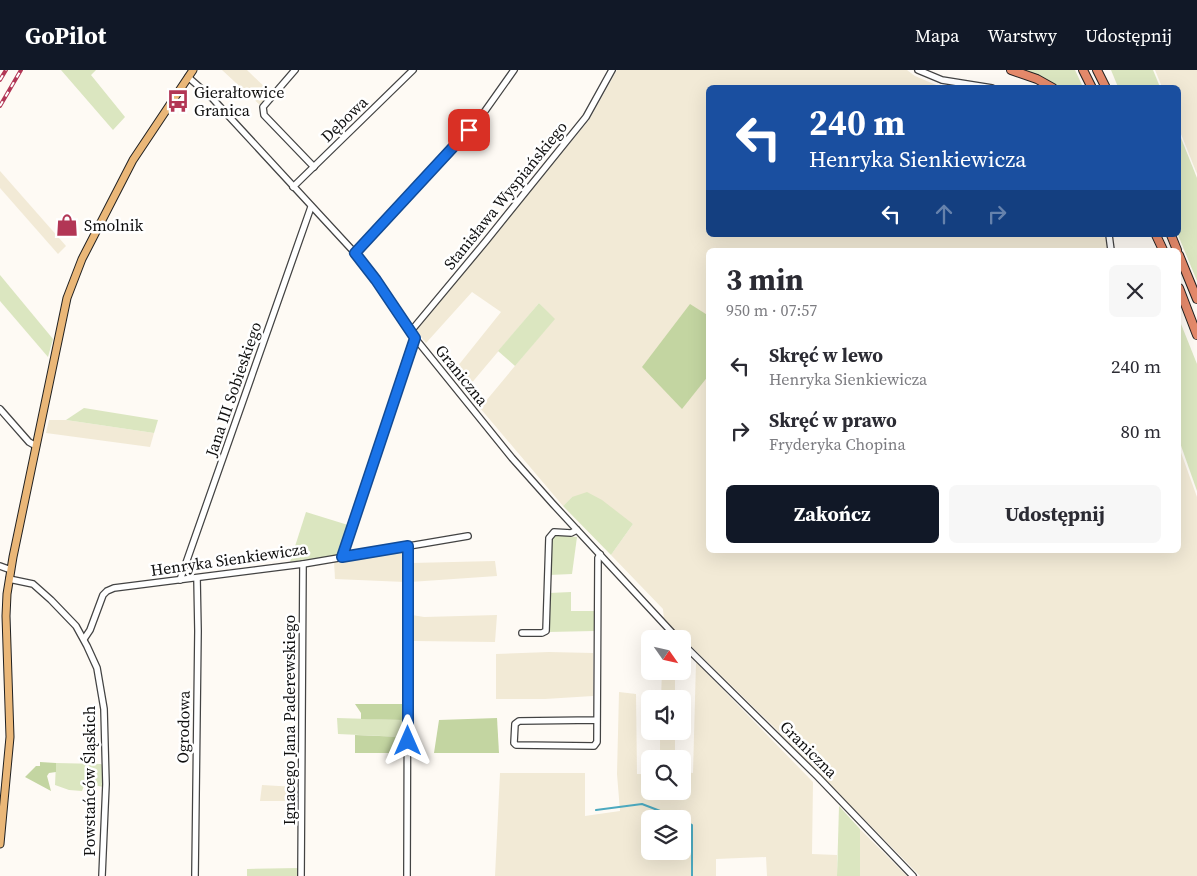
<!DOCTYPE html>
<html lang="pl">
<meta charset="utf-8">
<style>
:root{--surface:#fff;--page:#f7f7f7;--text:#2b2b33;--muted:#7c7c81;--accent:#111827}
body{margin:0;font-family:"Source Serif 4",serif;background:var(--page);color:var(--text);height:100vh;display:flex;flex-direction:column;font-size:19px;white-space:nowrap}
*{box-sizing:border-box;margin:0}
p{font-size:16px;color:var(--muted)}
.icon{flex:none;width:28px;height:28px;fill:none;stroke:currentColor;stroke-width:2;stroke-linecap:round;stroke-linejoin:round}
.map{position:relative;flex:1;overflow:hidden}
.side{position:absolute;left:706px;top:178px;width:475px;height:305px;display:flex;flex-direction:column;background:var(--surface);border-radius:8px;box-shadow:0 5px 20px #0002}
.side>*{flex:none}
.hud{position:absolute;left:706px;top:15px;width:475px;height:152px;border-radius:8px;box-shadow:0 5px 20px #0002;background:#1a4fa0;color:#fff;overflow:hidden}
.needle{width:32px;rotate:124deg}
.controls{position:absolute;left:641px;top:560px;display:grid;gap:10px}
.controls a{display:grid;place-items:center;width:50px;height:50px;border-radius:8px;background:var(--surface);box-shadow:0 5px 20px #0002;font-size:25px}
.pin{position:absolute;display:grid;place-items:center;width:42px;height:42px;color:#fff;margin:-21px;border-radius:10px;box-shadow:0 2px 8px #0006}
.me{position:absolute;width:55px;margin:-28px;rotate:0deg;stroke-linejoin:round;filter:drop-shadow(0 0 4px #0008)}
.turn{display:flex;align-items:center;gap:18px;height:105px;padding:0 20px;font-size:22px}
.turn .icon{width:65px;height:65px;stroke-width:2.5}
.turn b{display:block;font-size:35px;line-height:42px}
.lanes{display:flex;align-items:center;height:48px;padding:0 20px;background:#0003;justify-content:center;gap:25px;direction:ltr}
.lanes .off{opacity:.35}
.round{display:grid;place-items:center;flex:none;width:52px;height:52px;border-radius:8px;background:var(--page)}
.overview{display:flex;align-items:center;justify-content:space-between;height:85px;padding:0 20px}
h1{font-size:30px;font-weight:700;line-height:38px}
.button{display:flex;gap:10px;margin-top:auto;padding:10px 20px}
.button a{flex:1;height:58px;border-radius:8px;background:var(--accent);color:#fff;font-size:20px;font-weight:700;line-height:58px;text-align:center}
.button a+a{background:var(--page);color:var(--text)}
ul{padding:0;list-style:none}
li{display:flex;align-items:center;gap:15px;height:65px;padding:0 20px}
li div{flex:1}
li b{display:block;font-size:19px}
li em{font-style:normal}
header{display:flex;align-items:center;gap:30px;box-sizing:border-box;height:70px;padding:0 25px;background:var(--accent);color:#fff}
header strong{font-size:24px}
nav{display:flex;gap:28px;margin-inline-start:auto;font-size:18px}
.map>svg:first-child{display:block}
.farmland{fill:#f2ead6;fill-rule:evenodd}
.green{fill:#dbe6c0}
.forest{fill:#c3d5a1}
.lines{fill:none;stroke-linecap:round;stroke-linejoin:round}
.stream{stroke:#4ca9bf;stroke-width:2}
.minor-casing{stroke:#434343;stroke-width:8}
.major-casing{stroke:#212121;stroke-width:9}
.highway-casing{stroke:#212121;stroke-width:10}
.minor{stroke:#fff;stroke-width:5.5}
.major{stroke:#eab778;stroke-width:7}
.highway{stroke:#e58a6b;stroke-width:8}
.rail-casing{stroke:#b23655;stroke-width:4}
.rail{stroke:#fff;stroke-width:2;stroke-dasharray:5.5;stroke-linecap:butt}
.route-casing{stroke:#114b97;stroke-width:12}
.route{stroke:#1a73e8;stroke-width:9}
.labels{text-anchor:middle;stroke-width:5;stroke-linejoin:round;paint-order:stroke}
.poi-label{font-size:16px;fill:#101010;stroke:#fff;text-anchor:start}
.street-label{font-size:16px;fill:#101010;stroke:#fff}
</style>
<header>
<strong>GoPilot</strong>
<nav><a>Mapa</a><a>Warstwy</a><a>Udostępnij</a></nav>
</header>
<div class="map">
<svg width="1197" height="806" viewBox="0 0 1197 806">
<rect width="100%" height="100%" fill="#fefaf4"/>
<!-- farmland -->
<g class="farmland">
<path d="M222 0H247L272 24 261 36Z"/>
<path d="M617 0H907L915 6 941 17 709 18V165H1104L1109 180H709V480H1179V377L1197 427V806H920L771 654 664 550 663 539 611 485 633 454 572 427 563 436 480 338 554 249 539 233 464 322 453 302 501 242 472 222 426 273 416 261 589 50Z"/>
<path d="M1155 0H1197V104L1179 59V18L1162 17Z"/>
<path d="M0 101 66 176 58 184 0 118Z"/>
<path d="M49 350H66L154 363 150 377 46 363Z"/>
<path d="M398 480 406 486 405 512 335 509 334 491Z"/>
<path d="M495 491 497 506 410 512 411 493Z"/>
<path d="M412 545 424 547 497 545 495 572 414 571 412 566Z"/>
<path d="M549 582 593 583V626L545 629H496V584Z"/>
<path d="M696 592 813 712 812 784 837 785V806H767L766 787 716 789V806H495L500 703H585V746L620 741 617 704 619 622 636 624 637 704H650V721H682L683 702 693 703ZM650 749H682V781H650Z"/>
<path d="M662 601H675V629H661Z"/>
<rect x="660" y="661" width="15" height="28"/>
<path d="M262 715 296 717 295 731H260Z"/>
<path d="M860 759 907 806H860Z"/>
</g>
<!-- green -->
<g class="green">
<path d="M61 0H96L91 5 125 47 113 60Z"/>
<path d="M1022 0H1075L1083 17H1059Z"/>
<path d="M1111 0H1153L1160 17H1118Z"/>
<path d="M1179 63 1197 108V211L1178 165Z"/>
<path d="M0 205 53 269 48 287 0 231Z"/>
<path d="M539 233 555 249 515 296 498 281Z"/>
<path d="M1179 249 1197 294V421L1179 370Z"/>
<path d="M84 338 158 350 154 363 66 350Z"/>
<path d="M587 422 602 430 633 454 611 485 563 436 572 427Z"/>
<path d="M306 442 348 455 338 485 290 492Z"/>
<path d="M554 465 577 467 572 504 549 505 552 468Z"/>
<path d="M571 522V541H594V561L548 562 549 523Z"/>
<path d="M337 648 403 650V667L338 664Z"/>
<path d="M56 693 101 694 103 696V717L85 713 82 721 69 720 55 715Z"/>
<path d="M839 736 860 759V806H837Z"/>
<path d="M299 798V806H247V799Z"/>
</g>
<!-- forest -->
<g class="forest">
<path d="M690 234 709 246V305L682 339 642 297Z"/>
<path d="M355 634H404L403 650 361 649V643Z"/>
<path d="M497 648 499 683H434L439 650Z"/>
<path d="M355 665 403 667 404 683H355Z"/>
<path d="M40 692 56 693V702L49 703 47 706 51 721 25 707 36 696H40Z"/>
</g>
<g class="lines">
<!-- stream -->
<g class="stream">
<path d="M596 740 642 734 681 749"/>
<path d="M682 749 692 755V806"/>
</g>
<defs>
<g id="minor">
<path d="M295 0 263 37 264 45 314 97"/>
<path d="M918 0 942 10 992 18"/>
<path d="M188 7 212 28 355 183 376 210 415 268 512 388 553 434 678 569"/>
<path d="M293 117 413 0"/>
<path d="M1109 165 1111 180"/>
<path d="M355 183 480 48 514 0"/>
<path d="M411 261 486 171 586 47 612 0"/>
<path d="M0 339 29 372 36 376"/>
<path d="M342 487 415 268"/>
<path d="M0 496 11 500"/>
<path d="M9 509 33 514 51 530 76 556 87 576 97 598 104 639 106 714 102 806"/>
<path d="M180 510 311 137"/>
<path d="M522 563H542L546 561 549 468 554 462 571 463 577 460"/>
<path d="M84 569 90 560 103 525 107 521 114 518 303 494 468 466"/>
<path d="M682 573 818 707 913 806"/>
<path d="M597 650 519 651 515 654 514 673 516 675 594 676 597 672 598 488 600 484"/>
<path d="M195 806 198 561 197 508"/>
<path d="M301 806 303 494"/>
<path d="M407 806 408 476"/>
</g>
<path id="major" d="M0 774 10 667 6 546 7 524 13 487 67 228 82 189 133 90 193 0"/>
<g id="highway">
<path d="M1011 0 1037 9 1053 18"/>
<path d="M1083 0 1092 18"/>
<path d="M1097 0 1106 18"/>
<path d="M1156 165 1163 180"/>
<path d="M1171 165 1177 180"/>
<path d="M1179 185 1197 229"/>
<path d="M1179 218 1197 265"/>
</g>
</defs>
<!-- minor casing -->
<use href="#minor" class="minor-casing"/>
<!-- major casing -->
<use href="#major" class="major-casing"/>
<!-- highway casing -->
<use href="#highway" class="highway-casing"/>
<!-- minor -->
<use href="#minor" class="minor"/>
<!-- major -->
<use href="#major" class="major"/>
<!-- highway -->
<use href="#highway" class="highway"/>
<defs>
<g id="rail">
<path d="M0 10 6 0"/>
<path d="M0 36 21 0"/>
</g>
</defs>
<!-- rail casing -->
<use href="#rail" class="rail-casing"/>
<!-- rail -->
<use href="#rail" class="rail"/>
</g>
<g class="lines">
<defs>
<path id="route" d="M408 671V476L342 487 415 268 376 210 355 183 469 60"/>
</defs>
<!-- route casing -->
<use href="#route" class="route-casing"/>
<!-- route -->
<use href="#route" class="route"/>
</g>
<!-- icons -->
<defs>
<symbol id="bus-bare" viewBox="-9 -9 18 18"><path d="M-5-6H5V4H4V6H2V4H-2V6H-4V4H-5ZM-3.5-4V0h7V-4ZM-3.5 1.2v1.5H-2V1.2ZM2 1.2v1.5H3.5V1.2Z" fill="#b23655" stroke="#fff" stroke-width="2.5" paint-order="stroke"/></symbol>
<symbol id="shop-bare" viewBox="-9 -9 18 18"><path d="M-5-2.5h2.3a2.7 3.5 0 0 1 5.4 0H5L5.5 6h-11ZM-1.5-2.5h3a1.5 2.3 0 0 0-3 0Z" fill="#b23655" stroke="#fff" stroke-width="2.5" paint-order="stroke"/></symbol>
</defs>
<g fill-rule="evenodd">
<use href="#bus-bare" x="162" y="15" width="32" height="32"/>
<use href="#shop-bare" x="51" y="139" width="32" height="32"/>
</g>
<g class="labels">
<!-- poi labels -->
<g class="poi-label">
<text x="194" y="28">Gierałtowice<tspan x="194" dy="18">Granica</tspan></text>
<text x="84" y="161">Smolnik</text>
</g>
<!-- street labels -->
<g class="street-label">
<text transform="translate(344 49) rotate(-44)" y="6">Dębowa</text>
<text transform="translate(505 125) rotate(-51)" y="6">Stanisława Wyspiańskiego</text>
<text transform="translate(462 305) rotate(51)" y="6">Graniczna</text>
<text transform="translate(233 319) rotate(-71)" y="6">Jana III Sobieskiego</text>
<text transform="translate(229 489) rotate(-8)" y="6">Henryka Sienkiewicza</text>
<text transform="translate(289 650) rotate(-90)" y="6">Ignacego Jana Paderewskiego</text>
<text transform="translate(183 657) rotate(-89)" y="6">Ogrodowa</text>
<text transform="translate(809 679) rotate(45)" y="6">Graniczna</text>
<text transform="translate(89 711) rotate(-90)" y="6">Powstańców Śląskich</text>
</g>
</g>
</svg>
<div class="controls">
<a><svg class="needle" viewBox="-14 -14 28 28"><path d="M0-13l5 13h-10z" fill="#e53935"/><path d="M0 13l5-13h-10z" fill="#7c7c81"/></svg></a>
<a><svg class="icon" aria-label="sound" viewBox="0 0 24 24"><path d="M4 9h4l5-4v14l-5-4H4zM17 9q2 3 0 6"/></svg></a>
<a><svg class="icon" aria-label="search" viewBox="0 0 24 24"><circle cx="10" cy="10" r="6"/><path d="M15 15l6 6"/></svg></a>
<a><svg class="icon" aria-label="layers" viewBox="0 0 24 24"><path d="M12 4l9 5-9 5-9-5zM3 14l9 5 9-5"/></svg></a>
</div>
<div class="pin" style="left:469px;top:60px;background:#d93025"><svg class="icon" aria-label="arrive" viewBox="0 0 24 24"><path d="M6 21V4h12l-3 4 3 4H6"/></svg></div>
<svg class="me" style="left:408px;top:671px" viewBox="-20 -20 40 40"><path d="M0-17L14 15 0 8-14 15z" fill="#1a73e8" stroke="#fff" stroke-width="4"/></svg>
<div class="hud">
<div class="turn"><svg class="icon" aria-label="left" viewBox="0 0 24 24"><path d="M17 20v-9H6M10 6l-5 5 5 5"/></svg><div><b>240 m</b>Henryka Sienkiewicza</div></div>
<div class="lanes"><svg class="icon" aria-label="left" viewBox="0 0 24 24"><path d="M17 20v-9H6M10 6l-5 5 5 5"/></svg><svg class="icon off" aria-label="ahead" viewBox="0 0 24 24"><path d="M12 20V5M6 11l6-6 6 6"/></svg><svg class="icon off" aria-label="right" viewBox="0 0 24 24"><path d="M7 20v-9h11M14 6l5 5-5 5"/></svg></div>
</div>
<section class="side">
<div class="overview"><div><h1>3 min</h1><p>950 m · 07:57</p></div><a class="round"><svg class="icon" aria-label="close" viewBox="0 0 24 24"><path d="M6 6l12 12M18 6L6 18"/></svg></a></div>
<ul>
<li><svg class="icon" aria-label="left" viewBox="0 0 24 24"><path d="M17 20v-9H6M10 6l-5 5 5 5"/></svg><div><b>Skręć w lewo</b><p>Henryka Sienkiewicza</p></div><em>240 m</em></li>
<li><svg class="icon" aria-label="right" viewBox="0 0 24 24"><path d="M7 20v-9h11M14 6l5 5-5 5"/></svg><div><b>Skręć w prawo</b><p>Fryderyka Chopina</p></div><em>80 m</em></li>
</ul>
<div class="button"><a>Zakończ</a><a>Udostępnij</a></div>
</section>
</div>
